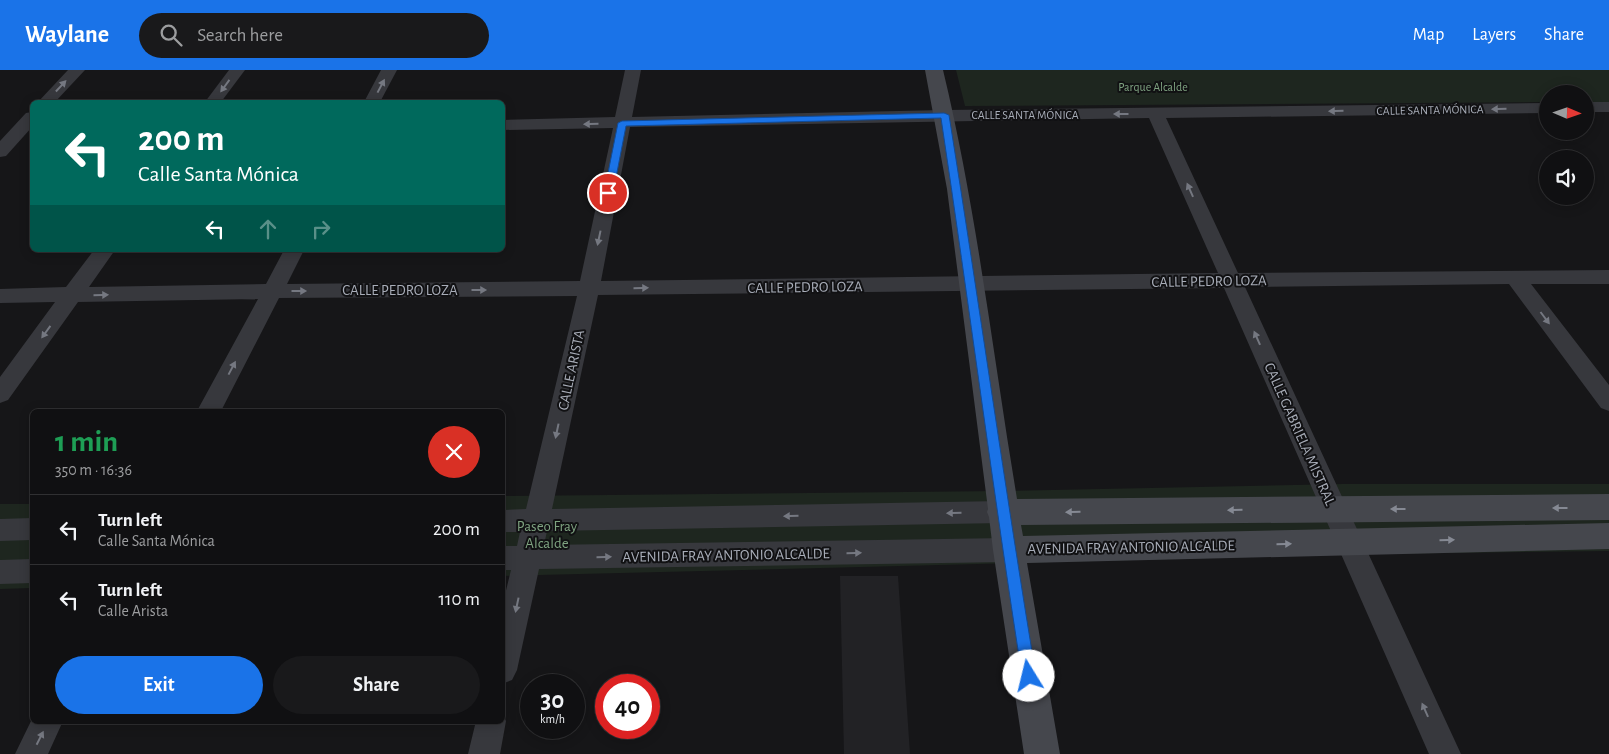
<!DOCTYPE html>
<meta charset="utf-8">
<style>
:root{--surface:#101012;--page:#19191b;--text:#f1f3f6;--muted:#9c9d9f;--line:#303032;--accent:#1a73e8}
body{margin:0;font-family:"Alegreya Sans",sans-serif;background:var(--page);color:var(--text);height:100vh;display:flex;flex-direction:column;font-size:19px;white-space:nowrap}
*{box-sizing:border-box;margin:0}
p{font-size:16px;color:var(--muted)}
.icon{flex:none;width:28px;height:28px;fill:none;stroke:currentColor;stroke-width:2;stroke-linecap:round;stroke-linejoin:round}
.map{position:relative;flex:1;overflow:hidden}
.drawer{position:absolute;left:30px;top:339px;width:475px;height:315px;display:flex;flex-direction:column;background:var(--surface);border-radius:8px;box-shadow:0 2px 12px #0003,0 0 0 1px var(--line)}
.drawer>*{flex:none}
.guide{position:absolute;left:30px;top:30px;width:475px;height:152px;border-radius:8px;box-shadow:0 2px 12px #0003,0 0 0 1px var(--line);background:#00695c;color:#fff;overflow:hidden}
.needle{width:32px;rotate:92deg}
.buttons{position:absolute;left:1539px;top:15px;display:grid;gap:10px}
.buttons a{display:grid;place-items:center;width:55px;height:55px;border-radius:50%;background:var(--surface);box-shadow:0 2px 12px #0003,0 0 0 1px var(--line);font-size:25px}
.speed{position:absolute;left:520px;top:604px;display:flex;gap:10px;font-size:25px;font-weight:700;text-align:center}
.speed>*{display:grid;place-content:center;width:65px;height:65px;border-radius:50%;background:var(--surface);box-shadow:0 2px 12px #0003,0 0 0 1px var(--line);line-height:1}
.speed small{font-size:12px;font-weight:400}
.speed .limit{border:8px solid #d22;background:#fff;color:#111}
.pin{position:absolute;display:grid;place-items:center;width:42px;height:42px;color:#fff;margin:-21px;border:2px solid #fff;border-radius:50%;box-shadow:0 1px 5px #0007}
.me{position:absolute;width:55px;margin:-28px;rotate:351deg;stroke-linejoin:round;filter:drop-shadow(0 0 4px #0008)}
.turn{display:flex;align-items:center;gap:18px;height:105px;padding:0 25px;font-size:22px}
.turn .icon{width:65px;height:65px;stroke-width:2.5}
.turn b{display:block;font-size:35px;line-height:42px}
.lanes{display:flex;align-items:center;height:48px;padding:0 25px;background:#0003;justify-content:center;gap:25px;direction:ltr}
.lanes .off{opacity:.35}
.round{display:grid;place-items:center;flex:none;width:52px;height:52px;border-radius:26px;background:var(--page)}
.headline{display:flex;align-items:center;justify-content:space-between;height:85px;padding:0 25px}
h1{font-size:30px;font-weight:700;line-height:38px;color:#1e9e55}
.button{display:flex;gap:10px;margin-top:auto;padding:10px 25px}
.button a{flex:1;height:58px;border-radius:30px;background:var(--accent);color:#fff;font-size:20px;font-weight:700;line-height:58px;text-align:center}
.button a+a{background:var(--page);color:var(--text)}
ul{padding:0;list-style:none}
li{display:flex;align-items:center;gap:15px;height:70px;padding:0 25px;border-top:1px solid var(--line)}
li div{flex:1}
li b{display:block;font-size:19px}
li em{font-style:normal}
header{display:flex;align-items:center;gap:30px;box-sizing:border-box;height:70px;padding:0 25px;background:var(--accent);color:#fff}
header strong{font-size:24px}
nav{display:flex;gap:28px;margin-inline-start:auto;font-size:18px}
.search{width:350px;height:45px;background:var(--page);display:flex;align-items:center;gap:12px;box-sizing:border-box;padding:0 18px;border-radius:28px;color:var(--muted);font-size:19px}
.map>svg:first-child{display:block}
.built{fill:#222225}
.green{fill:#1e261f}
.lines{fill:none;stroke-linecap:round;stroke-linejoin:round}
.street{fill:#37383d;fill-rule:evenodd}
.secondary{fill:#45474d;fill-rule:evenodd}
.oneway{fill:#757881}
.oneway2{fill:#858993}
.route{fill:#1a73e8;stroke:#114b97}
.labels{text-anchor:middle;stroke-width:4;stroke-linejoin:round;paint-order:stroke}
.far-park-label{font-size:12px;fill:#7fa381;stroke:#111113}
.far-street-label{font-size:12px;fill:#a8adb8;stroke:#111113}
.street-label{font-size:15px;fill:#a8adb8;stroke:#111113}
.park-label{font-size:15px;fill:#7fa381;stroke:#111113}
</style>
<header>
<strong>Waylane</strong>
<div class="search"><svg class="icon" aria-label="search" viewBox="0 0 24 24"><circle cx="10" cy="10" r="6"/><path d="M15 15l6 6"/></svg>Search here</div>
<nav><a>Map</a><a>Layers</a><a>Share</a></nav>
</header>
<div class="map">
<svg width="1609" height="684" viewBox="0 0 1609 684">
<rect width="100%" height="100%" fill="#161618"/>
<!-- built -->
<path class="built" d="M840 506H898L910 684H844Z"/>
<!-- green -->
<g class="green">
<path d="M956 0H1609V32H1585V24H1548L1547 32 965 36Z"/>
<path d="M1344 414H1609V481L1372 484 503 506 502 426 1002 421Z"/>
<path d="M0 434H32V518L0 519Z"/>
</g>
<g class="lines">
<!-- street -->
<g class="street">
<path d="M68 0H85L55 32H38Z"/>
<path d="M229 0H245L221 32H205Z"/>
<path d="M381 0H397L380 32H364Z"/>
<path d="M625 0H641L632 47 944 40 1548 33V43L1166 48 1238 203 1609 200V214H1531L1609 315V341L1601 338 1509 214 1245 217 1461 684H1429L1224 218 598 225 552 439 1002 431 1011 434 1015 442 1011 450 1002 453 547 461 544 475 1008 468 1017 472 1021 480 1017 488 1008 492 539 499 517 600 512 610 502 614V537L511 500H502V476H517L520 462H502V440L526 439 577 226 279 228 221 341H197L258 229 78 232 8 330 0 333V307L55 232 0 233V219L66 217 94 180H115L89 217 266 214 284 180H304L287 214 580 211 613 58 502 60V50L615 47ZM1149 48 1218 203 601 211 630 57Z"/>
<rect x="1585" y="32" width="24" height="10"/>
<path d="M32 42V57L6 86 0 87V71L26 43Z"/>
<path d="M32 448V470L0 471V449Z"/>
<path d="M32 489V513L0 514V490Z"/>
<path d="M502 642 506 651 500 684H468L476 651H502Z"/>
<path d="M32 649V651H63L48 684H15Z"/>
</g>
<!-- secondary -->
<path class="secondary" d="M925 0H943C977 141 993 286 1017 429L1609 424V450L1021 455 1023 466 1609 453V479L1027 493 1060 684H1024L993 480 989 447 987 442 988 439 947 119Z"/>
</g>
<!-- one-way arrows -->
<defs><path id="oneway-solid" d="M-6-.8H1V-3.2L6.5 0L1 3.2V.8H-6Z" transform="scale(1.25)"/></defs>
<g class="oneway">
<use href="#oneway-solid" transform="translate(61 16) rotate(-47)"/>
<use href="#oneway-solid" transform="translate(225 16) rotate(126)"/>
<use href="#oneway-solid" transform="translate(381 16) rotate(-62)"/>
<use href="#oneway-solid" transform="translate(1499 39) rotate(179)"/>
<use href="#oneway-solid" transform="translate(1336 41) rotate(179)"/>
<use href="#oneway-solid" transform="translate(1121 44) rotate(180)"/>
<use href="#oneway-solid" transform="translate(591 54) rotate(179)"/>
<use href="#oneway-solid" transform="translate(1190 120) rotate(-114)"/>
<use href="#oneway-solid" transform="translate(599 168) rotate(102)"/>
<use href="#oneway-solid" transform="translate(641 218) rotate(-1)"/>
<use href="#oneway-solid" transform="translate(479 220)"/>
<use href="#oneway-solid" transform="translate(299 221)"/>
<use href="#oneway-solid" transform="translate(101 225) rotate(-1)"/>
<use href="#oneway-solid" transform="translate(1545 248) rotate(53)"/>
<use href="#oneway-solid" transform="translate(46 262) rotate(126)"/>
<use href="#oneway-solid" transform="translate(1257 268) rotate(-114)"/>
<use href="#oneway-solid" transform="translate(232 298) rotate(-62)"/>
<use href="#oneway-solid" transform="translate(557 361) rotate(102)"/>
<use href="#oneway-solid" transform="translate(954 443) rotate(179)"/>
<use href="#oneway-solid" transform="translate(791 446) rotate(179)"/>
<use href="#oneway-solid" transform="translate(854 483) rotate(-1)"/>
<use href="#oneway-solid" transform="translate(604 487) rotate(-1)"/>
<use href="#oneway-solid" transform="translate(517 535) rotate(102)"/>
<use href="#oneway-solid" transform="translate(1425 640) rotate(-114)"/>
<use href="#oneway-solid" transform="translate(40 668) rotate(-63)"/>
</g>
<g class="oneway2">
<use href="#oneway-solid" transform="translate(1560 438) rotate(180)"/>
<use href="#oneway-solid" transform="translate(1398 439) rotate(180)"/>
<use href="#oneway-solid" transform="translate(1235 440) rotate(179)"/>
<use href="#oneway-solid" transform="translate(1073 442) rotate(179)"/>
<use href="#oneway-solid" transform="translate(1447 470) rotate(-1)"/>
<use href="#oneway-solid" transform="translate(1284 474) rotate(-1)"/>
</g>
<!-- route -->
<path class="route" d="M944 43 949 45C979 232 1005 419 1036 606L1034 611 1029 613 1024 611 1022 606C993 420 969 234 941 48L626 56 613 123 608 126 604 123 618 53 622 51Z"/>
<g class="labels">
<!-- far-park labels -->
<g class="far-park-label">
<text x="1153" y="21">Parque Alcalde</text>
</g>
<!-- far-street labels -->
<g class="far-street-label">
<text transform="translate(1430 40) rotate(-1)" y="4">CALLE SANTA MÓNICA</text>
<text x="1025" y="49">CALLE SANTA MÓNICA</text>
</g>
<!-- street labels -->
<g class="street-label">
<text transform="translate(1209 211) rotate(-1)" y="5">CALLE PEDRO LOZA</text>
<text transform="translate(805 217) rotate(-1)" y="5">CALLE PEDRO LOZA</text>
<text x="400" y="225">CALLE PEDRO LOZA</text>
<text transform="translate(571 300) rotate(-78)" y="5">CALLE ARISTA</text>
<text transform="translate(1300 364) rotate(66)" y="5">CALLE GABRIELA MISTRAL</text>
<text transform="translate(1131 477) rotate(-1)" y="5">AVENIDA FRAY ANTONIO ALCALDE</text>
<text transform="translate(726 485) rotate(-1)" y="5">AVENIDA FRAY ANTONIO ALCALDE</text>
</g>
<!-- park labels -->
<g class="park-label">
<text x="547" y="461">Paseo Fray<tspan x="547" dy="17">Alcalde</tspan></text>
</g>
</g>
</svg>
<div class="buttons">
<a><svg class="needle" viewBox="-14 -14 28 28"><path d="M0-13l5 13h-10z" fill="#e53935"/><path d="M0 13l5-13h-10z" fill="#9c9d9f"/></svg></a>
<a><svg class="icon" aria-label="sound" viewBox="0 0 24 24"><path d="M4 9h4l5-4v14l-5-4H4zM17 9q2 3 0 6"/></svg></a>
</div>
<div class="speed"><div>30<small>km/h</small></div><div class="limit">40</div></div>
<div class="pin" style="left:608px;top:123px;background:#d93025"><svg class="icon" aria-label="arrive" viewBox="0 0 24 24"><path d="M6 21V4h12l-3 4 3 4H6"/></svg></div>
<svg class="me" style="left:1029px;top:606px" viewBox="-20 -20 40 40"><circle r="19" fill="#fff"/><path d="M0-13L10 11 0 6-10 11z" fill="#1a73e8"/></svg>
<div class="guide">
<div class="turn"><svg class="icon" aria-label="left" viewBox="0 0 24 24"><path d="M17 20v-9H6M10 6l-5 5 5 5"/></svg><div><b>200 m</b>Calle Santa Mónica</div></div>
<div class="lanes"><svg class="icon" aria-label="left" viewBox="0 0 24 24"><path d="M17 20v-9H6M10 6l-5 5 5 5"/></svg><svg class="icon off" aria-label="ahead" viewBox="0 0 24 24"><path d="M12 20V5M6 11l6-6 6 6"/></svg><svg class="icon off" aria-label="right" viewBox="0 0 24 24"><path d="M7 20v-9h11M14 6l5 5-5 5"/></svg></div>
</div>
<section class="drawer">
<div class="headline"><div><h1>1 min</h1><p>350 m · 16:36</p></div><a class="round" style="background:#d93025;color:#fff"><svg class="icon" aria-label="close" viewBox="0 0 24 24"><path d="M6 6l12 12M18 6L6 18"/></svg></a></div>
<ul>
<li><svg class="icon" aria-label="left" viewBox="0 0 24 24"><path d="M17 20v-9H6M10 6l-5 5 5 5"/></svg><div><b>Turn left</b><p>Calle Santa Mónica</p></div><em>200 m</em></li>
<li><svg class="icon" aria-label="left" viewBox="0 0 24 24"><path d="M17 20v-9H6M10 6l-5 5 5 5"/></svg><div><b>Turn left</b><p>Calle Arista</p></div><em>110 m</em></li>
</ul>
<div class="button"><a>Exit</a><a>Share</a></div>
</section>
</div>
